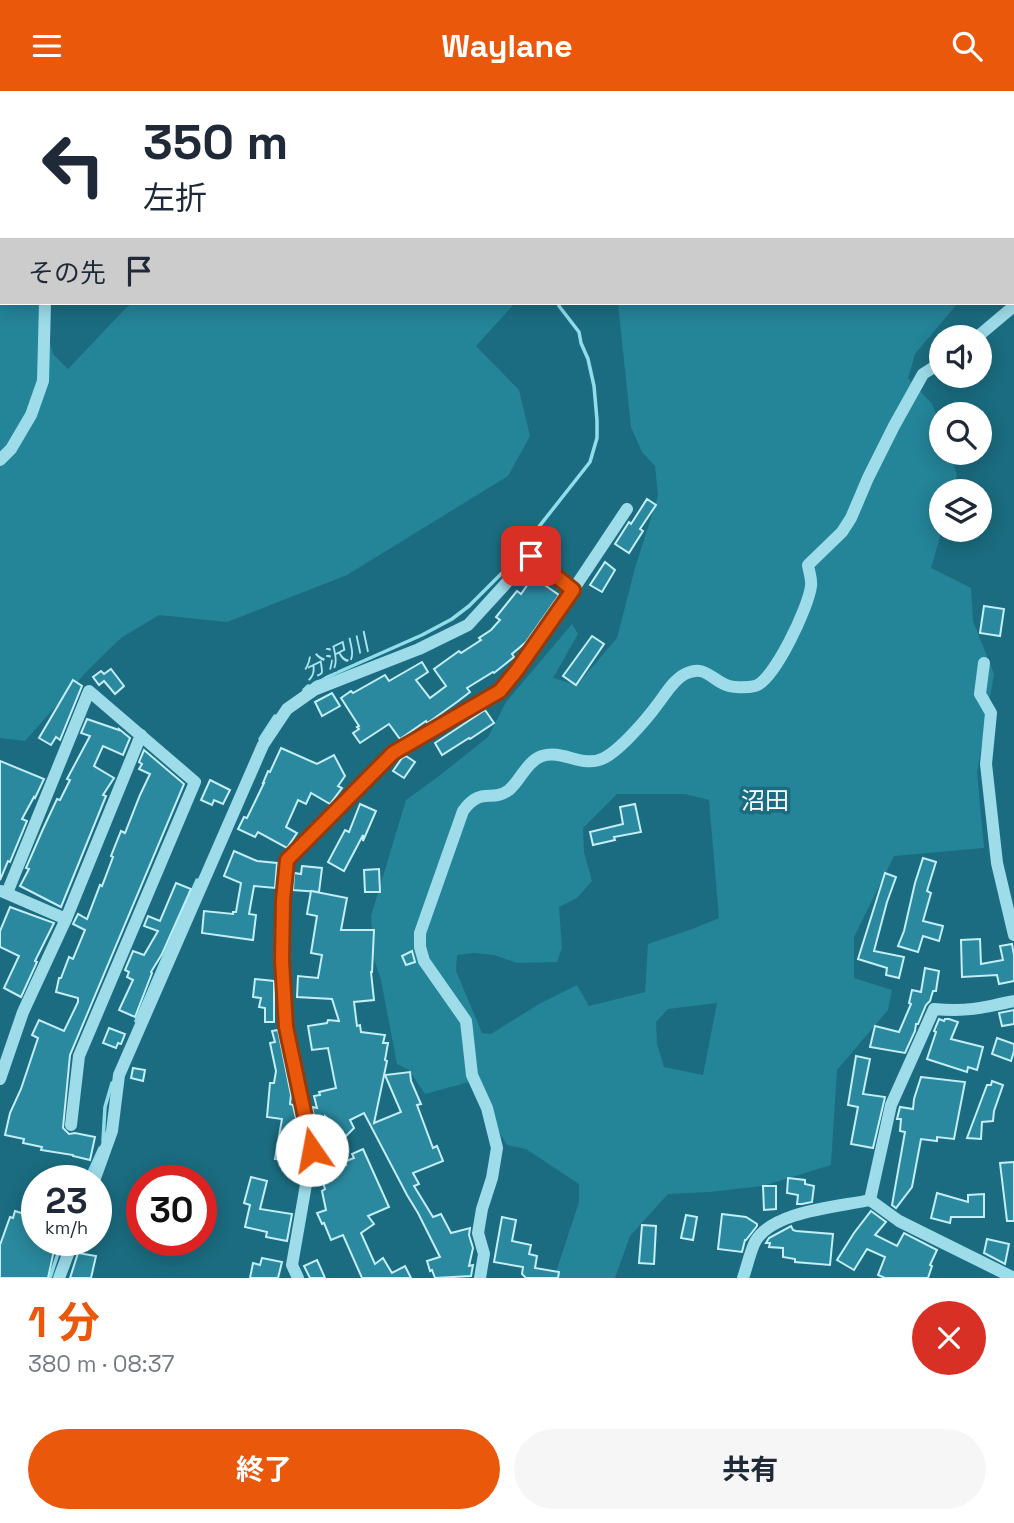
<!DOCTYPE html>
<html lang="ja">
<meta charset="utf-8">
<style>
:root{--surface:#fff;--page:#f6f6f7;--text:#1f2937;--muted:#747a83;--accent:#ea580c}
body{margin:0;font-family:"Space Grotesk","Noto Sans JP",sans-serif;background:var(--page);color:var(--text);height:100vh;display:flex;flex-direction:column;font-size:26px;white-space:nowrap}
*{box-sizing:border-box;margin:0}
p{font-size:23px;color:var(--muted)}
.icon{flex:none;width:38px;height:38px;fill:none;stroke:currentColor;stroke-width:2;stroke-linecap:round;stroke-linejoin:round}
.map{position:relative;height:1187px;overflow:hidden}
.drawer{display:flex;flex-direction:column;background:var(--surface);flex:1}
.drawer>*{flex:none}
.banner{position:absolute;left:0px;top:0px;width:1015px;height:214px;box-shadow:0 4px 18px #0003;background:#fff;color:var(--text);overflow:hidden}
.fabs{position:absolute;left:929px;top:234px;display:grid;gap:14px}
.fabs a{display:grid;place-items:center;width:63px;height:63px;border-radius:50%;background:var(--surface);box-shadow:0 4px 18px #0003;font-size:35px}
.speed{position:absolute;left:21px;top:1074px;display:flex;gap:14px;font-size:35px;font-weight:700;text-align:center}
.speed>*{display:grid;place-content:center;width:91px;height:91px;border-radius:50%;background:var(--surface);box-shadow:0 4px 18px #0003;line-height:1}
.speed small{font-size:18px;font-weight:400}
.speed .limit{border:10px solid #d22;background:#fff;color:#111}
.pin{position:absolute;display:grid;place-items:center;width:60px;height:60px;color:#fff;margin:-30px;border-radius:14px;box-shadow:0 4px 10px #0006}
.me{position:absolute;width:77px;margin:-38px;rotate:348deg;stroke-linejoin:round;filter:drop-shadow(0 0 5px #0008)}
.turn{display:flex;align-items:center;gap:24px;height:147px;padding:0 28px;font-size:32px}
.turn .icon{width:91px;height:91px;stroke-width:2.5}
.turn b{display:block;font-size:49px;line-height:60px}
.then{display:flex;align-items:center;height:66px;padding:0 28px;background:#0003;gap:14px;font-size:26px}
.round{display:grid;place-items:center;flex:none;width:74px;height:74px;border-radius:37px;background:var(--page)}
.summary{display:flex;align-items:center;justify-content:space-between;height:119px;padding:0 28px}
h1{font-size:42px;font-weight:700;line-height:52px;color:var(--accent)}
.primary-button{display:flex;gap:14px;margin-top:auto;padding:14px 28px}
.primary-button a{flex:1;height:80px;border-radius:42px;background:var(--accent);color:#fff;font-size:28px;font-weight:700;line-height:80px;text-align:center}
.primary-button a+a{background:var(--page);color:var(--text)}
header{display:flex;justify-content:space-between;align-items:center;height:91px;padding:0 28px;background:var(--accent);color:#fff;font-size:32px;font-weight:700}
.map>svg:first-child{display:block}
.green{fill:#248498;fill-rule:evenodd}
.lines{fill:none;stroke-linecap:round;stroke-linejoin:round}
.stream{stroke:#91ddec;stroke-width:3.5}
.building{fill:#2a899e;stroke:#c3eef7;stroke-width:2}
.minor{stroke:#9edcea;stroke-width:12}
.route-casing{stroke:#983908;stroke-width:18}
.route{stroke:#ea580c;stroke-width:12}
.labels{text-anchor:middle;stroke-width:7;stroke-linejoin:round;paint-order:stroke}
.water-label{font-size:24px;font-style:italic;fill:#aae5f1;stroke:#1b6c80}
.neighbourhood-label{font-size:24px;fill:#fff;stroke:#1b6c80}
</style>
<header><svg class="icon" aria-label="menu" viewBox="0 0 24 24"><path d="M4 6h16M4 12h16M4 18h16"/></svg>Waylane<svg class="icon" aria-label="search" viewBox="0 0 24 24"><circle cx="10" cy="10" r="6"/><path d="M15 15l6 6"/></svg></header>
<div class="map">
<svg width="1014" height="1187" viewBox="0 0 1014 1187">
<rect width="100%" height="100%" fill="#1b6c80"/>
<!-- green -->
<g class="green">
<path d="M285 0H988V2H286Z"/>
<path d="M0 115 2 118V212H39L53 263 68 278 126 217 133 212H515L476 255 519 299 530 345 508 385 347 484 227 531 159 524 121 547 89 578 25 650 0 647Z"/>
<path d="M618 212H958L915 263 908 287 932 313 941 335 942 362H950L957 384 952 401H942V439L931 477 971 497 973 530 994 583 977 681 984 757 894 765 854 846V887L892 899 888 919 837 979 831 1074 763 1095 709 1101 668 1103 630 1145 615 1187H554L579 1111V1093L526 1058 507 1054 469 991 425 1003 409 979 397 973 381 889 374 868 371 825 406 709 439 685 488 646 506 611 572 533 578 543 553 587 577 594 617 547 635 477 658 405 655 375 642 361 631 336ZM617 703H685L709 709 719 827 695 837 648 853 645 901 589 915 577 894 539 913 491 943 482 942 456 880 457 864 474 862 494 864 517 872 557 871 562 857 559 816 577 807 592 790 584 761 583 737ZM717 912 703 984 664 976 657 953 656 931 668 918Z"/>
</g>
<g class="lines">
<!-- stream -->
<g class="stream">
<path d="M666 0V2"/>
<path d="M304 599 308 595 334 583 422 544 452 528 469 515 504 480 590 371 597 347V329L594 295 588 268 581 252 579 241 559 215V212"/>
<path d="M260 648 275 625"/>
<path d="M136 930 197 789"/>
<path d="M103 1050 105 1016 112 992"/>
<path d="M85 1090 100 1057"/>
<path d="M50 1187 62 1150"/>
</g>
</g>
<!-- building -->
<g class="building">
<path d="M647 408 656 414 640 438 643 440 629 462 615 453 629 431 631 433Z"/>
<path d="M605 471 615 479 602 501 590 494Z"/>
<path d="M533 486 559 504 526 551 512 563 514 566 494 582 493 581 467 597 470 601 457 611 429 631 427 632 426 630 400 648 389 633 360 652 353 642 359 638 357 636 359 635 341 607 351 600 353 602 385 584 389 590 422 571 428 581 416 589 430 607 446 595 434 578 459 560 461 562 481 549 479 547 491 539 500 529 496 526 517 500 521 503Z"/>
<path d="M984 515 1004 518 1000 545 980 542Z"/>
<path d="M592 545 604 553 576 594 563 585Z"/>
<path d="M111 578 124 595 115 603 104 590 99 594 93 586 101 580 104 583Z"/>
<path d="M73 589 82 595 60 649 56 646 51 654 39 647Z"/>
<path d="M332 602 340 615 322 625 315 611Z"/>
<path d="M485 619 494 632 470 648 469 647 442 664 435 652Z"/>
<path d="M87 628 119 639V638L130 647 123 664 103 655 94 675 114 687 103 704 106 705 61 816 20 795 29 778 26 777 43 738 57 708 60 709 70 689 67 688 90 645 81 642Z"/>
<path d="M281 657 317 673 334 664 345 685 338 695 342 697 330 713 311 702 306 713 298 709 286 736 297 742 287 757 258 741 255 746 238 738 244 726 247 727 264 692H263L268 680 270 681Z"/>
<path d="M144 659 184 693 70 964 63 1037 69 1043 75 1042 95 1046 90 1069 73 1065V1064L41 1059 42 1056 23 1052 24 1048 5 1044 10 1022 21 998 38 947 32 944 39 929 64 940 78 911V907L56 901 59 887H61L69 866 73 868 85 839 73 833 78 823 87 828 100 794 102 795 113 766 111 765 121 740 125 742 140 704 150 683 139 678 142 673 139 671Z"/>
<path d="M406 665 415 671 404 687 393 680 402 667Z"/>
<path d="M0 670 44 688 35 707 34 706 22 728 27 730 10 771 8 770 0 789Z"/>
<path d="M210 689 230 699 223 713 214 709 212 714 201 709Z"/>
<path d="M360 713 376 720 363 750V744L344 780 328 771 345 739 349 741Z"/>
<path d="M635 713 641 741 614 746 615 749 593 754 590 741 623 733 620 716Z"/>
<path d="M234 760 257 770 277 772 275 797 254 795 249 823 256 824 253 849 202 842 204 820 233 823V821H236L241 792 224 785Z"/>
<path d="M923 767 936 771 927 800 931 802 923 830 943 835 939 850 923 845 918 861 898 855 904 840 915 792Z"/>
<path d="M302 775 322 777 319 801 293 799 294 782 301 783Z"/>
<path d="M379 778 380 801H365L364 779Z"/>
<path d="M885 782 896 786 887 811 874 860 904 866 899 887 886 884 887 877 858 868Z"/>
<path d="M176 792 191 798 162 863 151 881 152 882 135 926 119 919 133 889 127 886 129 881 125 879 133 860 144 864 158 840 144 835 148 825 160 830Z"/>
<path d="M311 800 347 807 341 839H374L372 881H371L374 909 354 911 357 935 360 934 361 941 385 944 383 952H388L385 969 387 970 374 1032 401 1021 385 984 410 981 411 990 421 1013 417 1014 433 1057 437 1055 443 1070 413 1082 419 1093 414 1095 433 1126 441 1123 451 1142 470 1137 469 1144 473 1157 469 1175 473 1174 471 1185 435 1187 432 1179 430 1180 427 1170 440 1166 418 1122 407 1104 364 1022 350 1029 354 1037 346 1045 325 1025 321 1050 319 1049 312 1016 317 1017 314 1005 320 1004 319 1001 336 997 328 957 312 959 308 935 327 932 328 929 339 930 332 908 297 906 298 885 318 887 322 864 311 862 317 825 307 823Z"/>
<path d="M10 816 54 832 35 870 37 871 21 906 4 897 19 865 0 856V840Z"/>
<path d="M980 848 981 873 1003 869 1000 855 1012 853 1014 864V890L999 893 997 884 962 886 961 849Z"/>
<path d="M412 860 415 871 406 874 402 865Z"/>
<path d="M925 877 939 880 936 900H933L930 910 926 914 918 933H916L915 940 905 962 870 956 875 935 899 941 911 913 909 912 912 899 921 901Z"/>
<path d="M255 888 274 890V931H265V917L259 916 261 907 253 906Z"/>
<path d="M1014 919V933L1002 935 999 922Z"/>
<path d="M939 928 944 930 945 928H949L958 931 951 948 983 956 977 979 968 976 967 981 927 968 936 941 934 940Z"/>
<path d="M109 937 125 943 121 953 118 952 116 957 103 952Z"/>
<path d="M278 939 291 1004 290 1013 293 1014 300 1046H297L293 1071 275 1068 282 1028 267 1026 270 992H274L276 980 270 952 275 951 272 940Z"/>
<path d="M997 947 1014 953V960L1011 970 992 963Z"/>
<path d="M856 965 870 968 863 1003 885 1006 873 1057 851 1053 858 1016 848 1014Z"/>
<path d="M133 977 145 979 143 990 131 987Z"/>
<path d="M921 986 965 991 954 1048 937 1046V1050L921 1048 912 1096 896 1117 892 1114 905 1041 900 1040 901 1028H897L900 1016 913 1018 914 1008Z"/>
<path d="M992 990 1003 994 994 1020 993 1030 982 1031 981 1048 967 1047 987 994H991Z"/>
<path d="M363 1058 389 1116 368 1125 374 1133 361 1142 375 1173 383 1167 392 1182 405 1175 411 1187H362L343 1144 331 1149 324 1132 322 1133 317 1122 326 1119 322 1100 325 1098 320 1081 346 1074 344 1071 354 1067 352 1063Z"/>
<path d="M1014 1071V1130H1007L1000 1072Z"/>
<path d="M251 1086 267 1090 260 1118 292 1123 287 1150 266 1146 267 1141 245 1136 250 1114 244 1112Z"/>
<path d="M788 1087 805 1089V1093L814 1095 812 1111 802 1113H797L798 1104 787 1102Z"/>
<path d="M763 1095H776V1118L764 1119Z"/>
<path d="M937 1102 968 1111V1104L984 1103V1126H951L950 1132 931 1127Z"/>
<path d="M15 1120 37 1127V1150H56L48 1187H0V1154L10 1126 13 1127Z"/>
<path d="M871 1120 886 1131 875 1144 897 1155 904 1142 937 1159 930 1174 932 1175 928 1187H885L878 1184 885 1166 867 1158 854 1179 837 1169 854 1142Z"/>
<path d="M722 1123 746 1126 757 1133V1135L746 1149H745L742 1161 718 1158Z"/>
<path d="M686 1124 697 1126 693 1149 681 1147Z"/>
<path d="M502 1126 516 1129 512 1150 531 1154 529 1163 537 1165 535 1177 559 1181 558 1187H526L522 1183 523 1176 494 1171Z"/>
<path d="M642 1134 656 1135 654 1173 639 1172Z"/>
<path d="M791 1135 793 1139 796 1140 833 1143 830 1174 795 1171V1168L783 1166V1157L769 1156 770 1152H766L769 1147Z"/>
<path d="M987 1148 1009 1153 1005 1173 984 1162Z"/>
<path d="M78 1162 96 1165 91 1187H70Z"/>
<path d="M262 1167 282 1171 278 1187H250L253 1172 260 1174Z"/>
<path d="M317 1169 325 1187H310L304 1175Z"/>
</g>
<g class="lines">
<!-- minor -->
<g class="minor">
<path d="M65 2V0"/>
<path d="M976 247 1014 215"/>
<path d="M0 369 11 358 31 324 43 290 45 212"/>
<path d="M984 572 980 603 991 622 986 673 997 772 1014 844"/>
<path d="M7 802 89 600 195 691 79 965 71 1034"/>
<path d="M66 828 141 644"/>
<path d="M0 988 23 921 66 828 1 800"/>
<path d="M94 1090 112 1040 119 984 263 654 287 618 314 599 419 558 468 534 531 465 573 499"/>
<path d="M870 1109 891 1014 934 918C967 921 983 917 1014 910"/>
<path d="M59 1187 73 1150"/>
<path d="M298 1187 292 1174 312 1059 286 936 282 870 283 809 287 769 393 662 500 600 517 579 573 499 627 418"/>
<path d="M480 1187 484 1163 478 1142 482 1118 492 1087 497 1057 487 1017 472 984 466 930 424 870 420 856V842L463 720C481 695 491 712 509 699 520 690 527 670 542 665 563 658 583 678 604 667 620 659 646 629 657 614 665 604 673 589 685 583 704 574 709 586 724 593 731 597 747 597 755 595 774 590 809 515 811 495 812 488 809 481 808 474L842 441 851 427 868 387 894 335 923 283 942 271"/>
<path d="M743 1187C747 1176 750 1161 755 1151 772 1120 838 1116 870 1109L899 1130 1014 1187"/>
</g>
</g>
<g class="lines">
<defs>
<path id="route" d="M312 1059 286 936 282 870 283 809 287 769 393 662 500 600 517 579 573 499 531 465"/>
</defs>
<!-- route casing -->
<use href="#route" class="route-casing"/>
<!-- route -->
<use href="#route" class="route"/>
</g>
<g class="labels">
<!-- water labels -->
<g class="water-label">
<text transform="translate(335 566) rotate(-26)" y="8">分沢川</text>
</g>
<!-- neighbourhood labels -->
<g class="neighbourhood-label">
<text x="765" y="718">沼田</text>
</g>
</g>
</svg>
<div class="fabs">
<a><svg class="icon" aria-label="sound" viewBox="0 0 24 24"><path d="M4 9h4l5-4v14l-5-4H4zM17 9q2 3 0 6"/></svg></a>
<a><svg class="icon" aria-label="search" viewBox="0 0 24 24"><circle cx="10" cy="10" r="6"/><path d="M15 15l6 6"/></svg></a>
<a><svg class="icon" aria-label="layers" viewBox="0 0 24 24"><path d="M12 4l9 5-9 5-9-5zM3 14l9 5 9-5"/></svg></a>
</div>
<div class="speed"><div>23<small>km/h</small></div><div class="limit">30</div></div>
<div class="pin" style="left:531px;top:465px;background:#d93025"><svg class="icon" aria-label="arrive" viewBox="0 0 24 24"><path d="M6 21V4h12l-3 4 3 4H6"/></svg></div>
<svg class="me" style="left:312px;top:1059px" viewBox="-20 -20 40 40"><circle r="19" fill="#fff"/><path d="M0-13L10 11 0 6-10 11z" fill="#ea580c"/></svg>
<div class="banner">
<div class="turn"><svg class="icon" aria-label="left" viewBox="0 0 24 24"><path d="M17 20v-9H6M10 6l-5 5 5 5"/></svg><div><b>350 m</b>左折</div></div>
<div class="then">その先<svg class="icon" aria-label="arrive" viewBox="0 0 24 24"><path d="M6 21V4h12l-3 4 3 4H6"/></svg></div>
</div>
</div>
<section class="drawer">
<div class="summary"><div><h1>1 分</h1><p>380 m · 08:37</p></div><a class="round" style="background:#d93025;color:#fff"><svg class="icon" aria-label="close" viewBox="0 0 24 24"><path d="M6 6l12 12M18 6L6 18"/></svg></a></div>
<div class="primary-button"><a>終了</a><a>共有</a></div>
</section>
